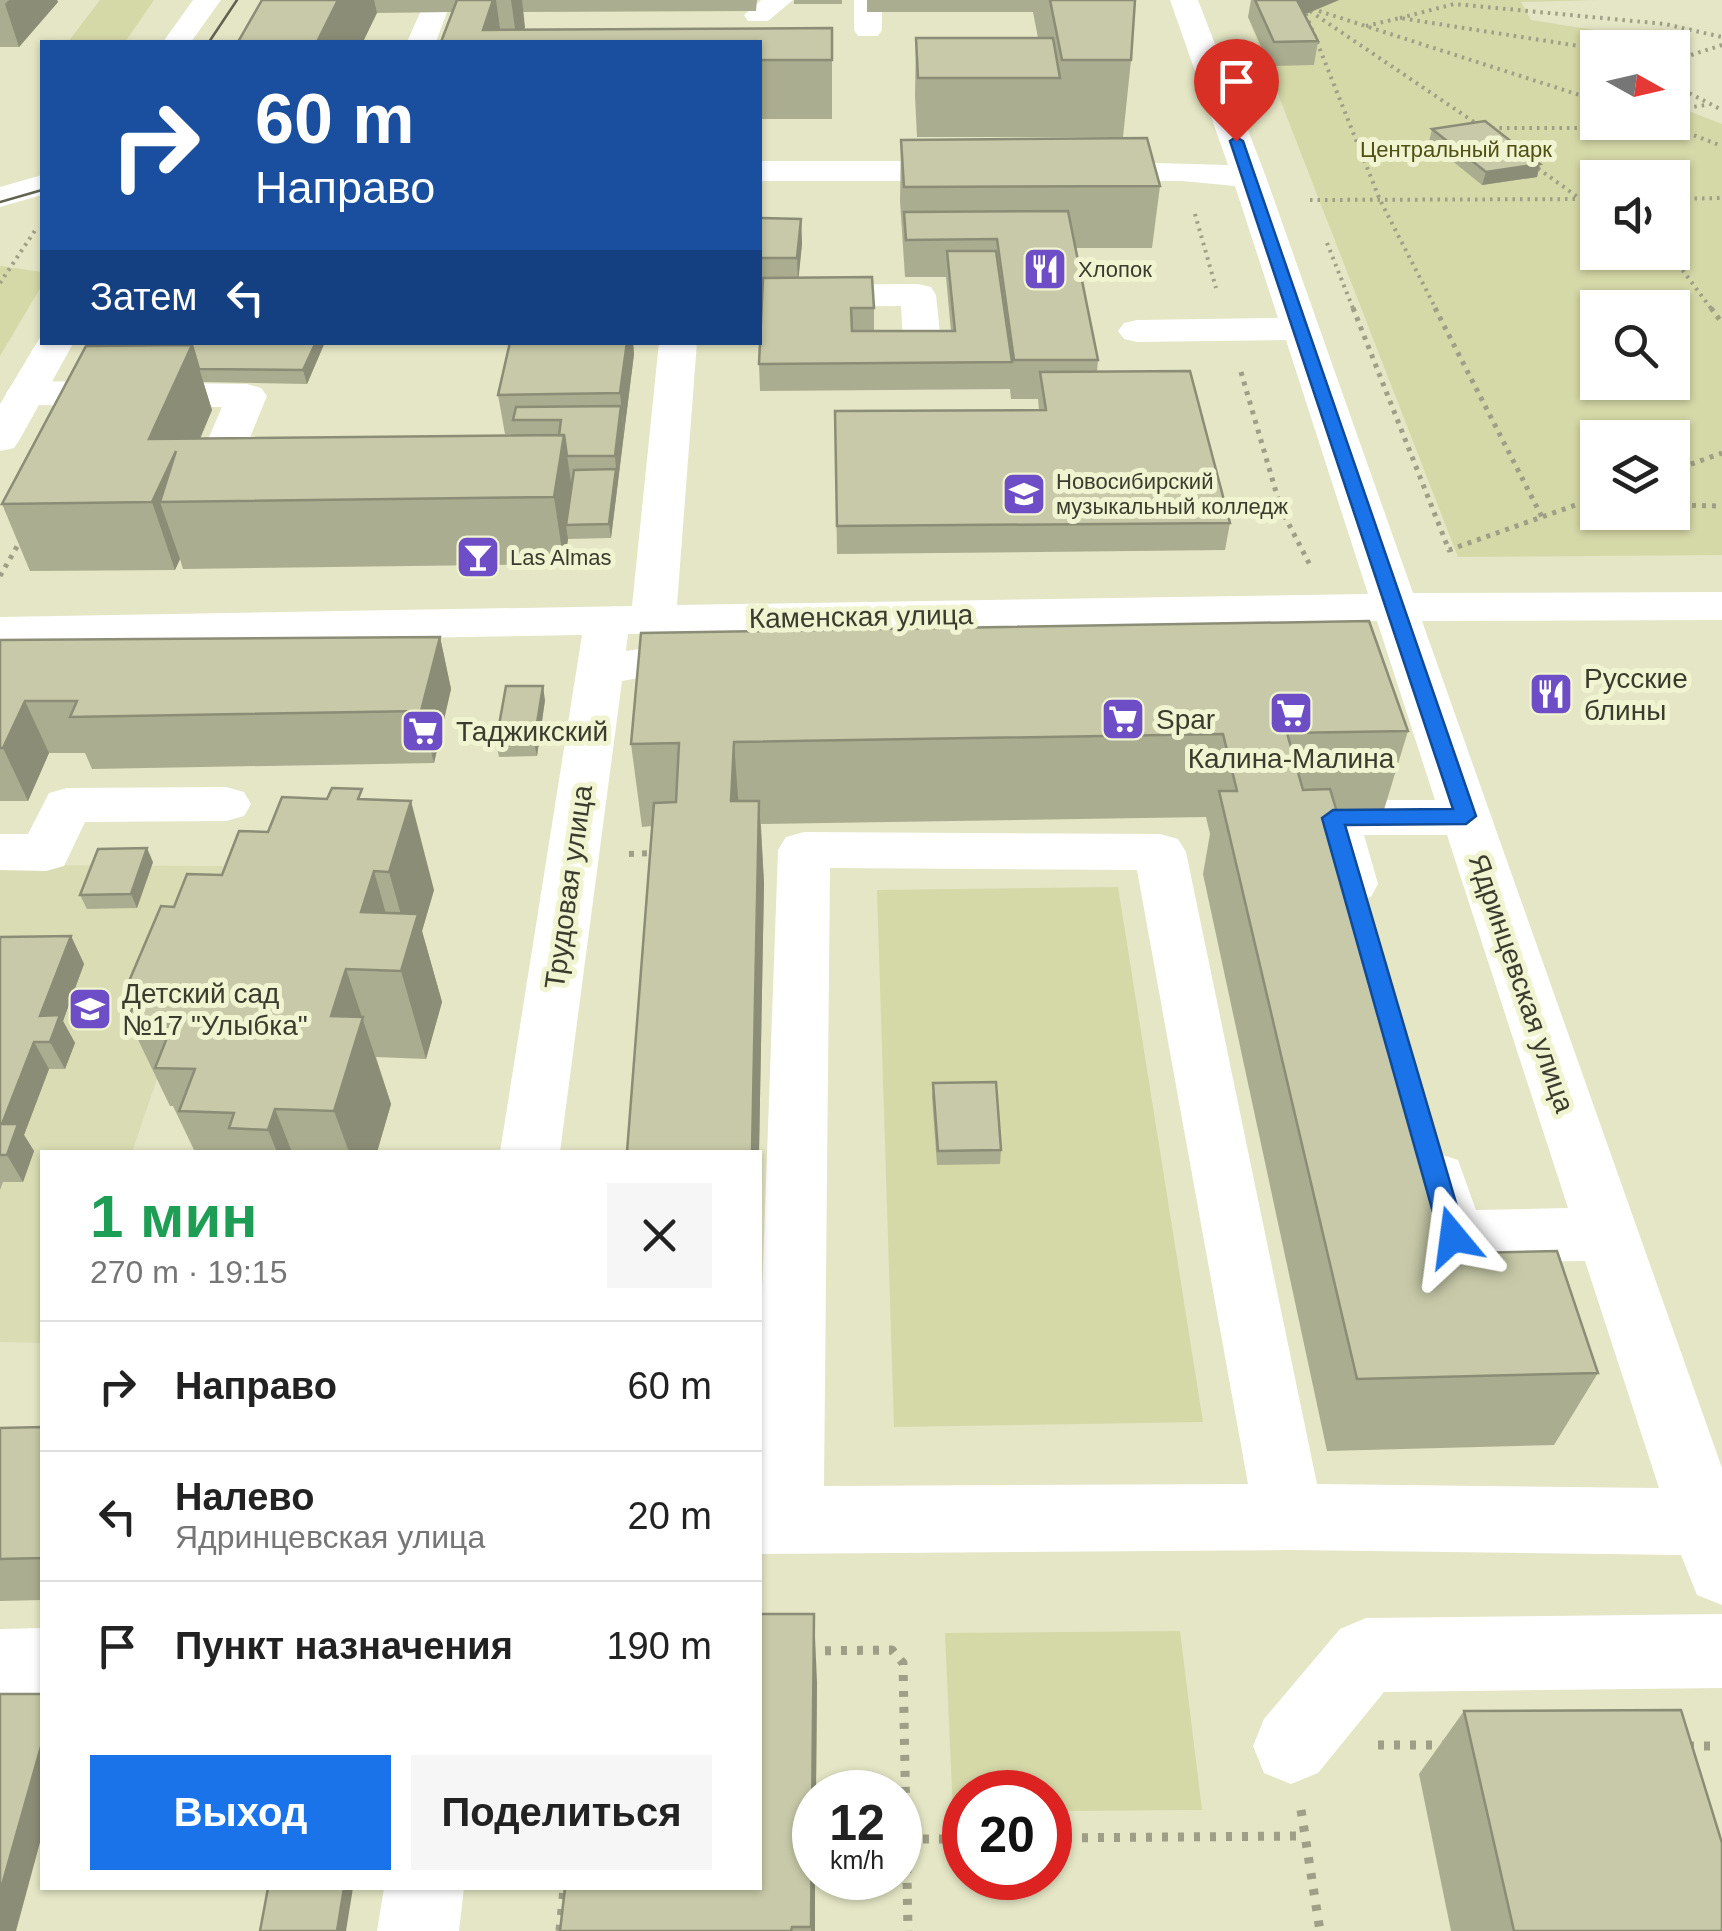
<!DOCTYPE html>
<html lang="ru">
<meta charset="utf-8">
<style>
:root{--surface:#fff;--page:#f6f6f6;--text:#222;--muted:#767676;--line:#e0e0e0;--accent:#1a73e8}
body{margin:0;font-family:Arial,sans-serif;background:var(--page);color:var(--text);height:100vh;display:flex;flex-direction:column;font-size:38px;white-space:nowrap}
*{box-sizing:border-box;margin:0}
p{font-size:32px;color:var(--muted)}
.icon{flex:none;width:55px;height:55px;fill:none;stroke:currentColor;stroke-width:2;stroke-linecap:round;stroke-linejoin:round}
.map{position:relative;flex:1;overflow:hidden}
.panel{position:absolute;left:40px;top:1150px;width:722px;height:740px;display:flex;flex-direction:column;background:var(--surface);border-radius:0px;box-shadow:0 2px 8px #0004}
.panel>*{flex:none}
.hud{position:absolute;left:40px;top:40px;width:722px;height:305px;border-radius:0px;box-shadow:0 2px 8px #0004;background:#1a4fa0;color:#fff;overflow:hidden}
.needle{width:65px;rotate:98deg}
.controls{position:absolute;left:1580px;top:30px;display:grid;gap:20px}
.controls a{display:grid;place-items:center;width:110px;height:110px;border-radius:0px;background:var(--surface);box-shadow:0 2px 8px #0004;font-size:50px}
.speed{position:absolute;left:792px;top:1770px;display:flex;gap:20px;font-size:50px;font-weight:700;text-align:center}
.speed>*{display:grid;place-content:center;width:130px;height:130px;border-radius:50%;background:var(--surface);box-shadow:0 2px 8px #0004;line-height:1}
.speed small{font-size:25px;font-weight:400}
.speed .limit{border:15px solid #d22;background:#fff;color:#111}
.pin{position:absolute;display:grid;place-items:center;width:85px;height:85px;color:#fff;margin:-102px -42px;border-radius:50% 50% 50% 0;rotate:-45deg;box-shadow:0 0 10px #0007}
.pin .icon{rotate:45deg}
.me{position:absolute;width:110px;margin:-55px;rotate:344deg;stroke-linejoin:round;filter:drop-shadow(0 0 8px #0008)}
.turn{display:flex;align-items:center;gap:35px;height:210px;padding:0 50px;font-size:45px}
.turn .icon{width:130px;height:130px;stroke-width:2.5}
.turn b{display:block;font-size:70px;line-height:85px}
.then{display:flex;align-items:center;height:95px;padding:0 50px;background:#0003;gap:20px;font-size:38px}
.round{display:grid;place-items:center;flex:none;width:105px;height:105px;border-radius:0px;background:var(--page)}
.headline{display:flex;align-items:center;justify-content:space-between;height:170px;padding:0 50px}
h1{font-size:60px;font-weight:600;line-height:75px;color:#1e9e55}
.cta{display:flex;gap:20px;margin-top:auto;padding:20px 50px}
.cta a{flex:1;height:115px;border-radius:0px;background:var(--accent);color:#fff;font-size:40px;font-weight:600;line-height:115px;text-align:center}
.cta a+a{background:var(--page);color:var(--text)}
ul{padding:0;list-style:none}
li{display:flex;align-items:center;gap:30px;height:130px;padding:0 50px;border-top:2px solid var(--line)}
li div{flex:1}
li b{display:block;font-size:38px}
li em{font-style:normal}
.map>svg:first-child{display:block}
.built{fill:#dadcb3}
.green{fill:#d5d8a7;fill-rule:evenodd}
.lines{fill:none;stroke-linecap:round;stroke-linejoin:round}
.path-far3{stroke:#9e9f86;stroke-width:4;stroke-dasharray:2.5 5;stroke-linecap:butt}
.path-far2{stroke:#9e9f86;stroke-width:5;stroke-dasharray:4 6;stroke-linecap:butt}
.path-far1{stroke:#9e9f86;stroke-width:6;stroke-dasharray:5 8;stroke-linecap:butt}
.path{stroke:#9e9f86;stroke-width:9;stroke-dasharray:6 10;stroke-linecap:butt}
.minor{fill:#fff;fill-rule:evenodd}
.major{fill:#fff;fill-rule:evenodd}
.tram{stroke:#616350;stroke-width:2.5}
.wall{fill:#abad90}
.shaded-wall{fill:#8b8d76}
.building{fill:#c7c9a8;stroke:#8b8d76;stroke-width:2.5}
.route{fill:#1a73e8;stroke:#114b97;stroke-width:2.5}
.labels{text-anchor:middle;stroke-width:10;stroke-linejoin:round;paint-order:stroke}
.far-park-label{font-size:22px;fill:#4f5013;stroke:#f1f4d1}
.far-poi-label{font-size:22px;fill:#3b3c2e;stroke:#f1f4d1;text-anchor:start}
.street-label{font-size:28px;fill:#3b3c2e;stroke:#f1f4d1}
.poi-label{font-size:28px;fill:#3b3c2e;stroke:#f1f4d1;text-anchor:start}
</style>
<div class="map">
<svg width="1722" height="1931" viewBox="0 0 1722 1931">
<rect width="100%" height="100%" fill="#e4e6c5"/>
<!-- built -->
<path class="built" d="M0 865 230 866 132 1152H42V1343L0 1342Z"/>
<!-- green -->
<g class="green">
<path d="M100 0H154L125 42H68Z"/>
<path d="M1321 0H1599L1521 2 1531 20 1664 41 1659 47 1598 48V122H1672L1673 105 1722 124V555L1458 557 1248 17 1280 16ZM1598 178H1672V252H1598ZM1598 308H1672V382H1598ZM1598 438H1672V512H1598Z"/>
<path d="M0 266 42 272V285L0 356Z"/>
<path d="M1118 887 1203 1422 894 1427 877 890Z"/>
<path d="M1180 1631 1202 1810 1050 1811V1792H965V1812H953L945 1633Z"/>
</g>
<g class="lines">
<!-- path-far3 -->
<g class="path-far3">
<path d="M1303 7 1380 200 1437 311"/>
<path d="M1304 7 1483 128H1579L1602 122"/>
<path d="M1319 11 1598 101"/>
<path d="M1400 18 1454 4 1665 24 1722 37"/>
<path d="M1366 26 1400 18 1598 49"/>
<path d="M1722 45 1685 57 1676 79 1687 92 1722 110"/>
<path d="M1672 110 1706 105"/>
<path d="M1659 122 1722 146"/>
<path d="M1532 164 1579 198"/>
<path d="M1672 199 1722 198"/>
<path d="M1310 200 1598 199"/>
<path d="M1195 214 1216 288"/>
<path d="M1327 243 1354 311"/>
<path d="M1669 252 1713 311"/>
<path d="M0 283 36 229"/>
</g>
<!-- path-far2 -->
<g class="path-far2">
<path d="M1353 308 1449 550 1598 497"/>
<path d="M1435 308 1542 517"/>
<path d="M1711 308 1722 323"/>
<path d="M1241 372 1281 509 1311 567"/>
<path d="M1672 471 1722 453"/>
<path d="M1672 505 1722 506"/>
<path d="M0 576 22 538"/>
</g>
<!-- path-far1 -->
<path class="path-far1" d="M629 854 657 853"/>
<!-- path -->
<g class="path">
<path d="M809 1651 892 1650 903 1663 908 1931"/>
<path d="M1378 1745H1446"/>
<path d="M1688 1746H1717"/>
<path d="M1301 1810 1320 1931"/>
<path d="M1050 1838 1305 1836"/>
<path d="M907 1839H965"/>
<path d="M560 1931 564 1888"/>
</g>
<!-- minor -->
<g class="minor">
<path d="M761 0H793L768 21H748L744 15Z"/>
<path d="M854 0H882V30L878 36H858L854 30Z"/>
<path d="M1170 0H1198L1266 177 1413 593 1722 592V620L1422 621 1722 1468V1605L1697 1595 1681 1555 1289 1550 760 1554V1349L778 850 786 837 804 832 1160 834 1178 839 1186 852 1317 1484 1659 1488 1585 1261 1453 1263 1431 1256 1406 1178 1414 1160 1436 1153 1458 1160 1476 1210 1568 1208 1447 835H1364L1378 884 1371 897 1352 903 1333 897 1326 884 1308 818 1315 806 1333 800H1435L1377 621 628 634 626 651 710 638 726 642 733 652 726 662 622 681 560 1152H500L582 635 0 645V617L632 606 659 342H697L677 605 1368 594 1286 340 1137 342 1124 339 1118 331 1124 323 1137 320 1278 318 1235 186 1182 181H1083L1071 178 1067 171 1071 164 1083 161 1228 165ZM830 868 1137 870 1248 1484 824 1486Z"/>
<path d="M433 3 443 6 447 12 436 42H407L423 6Z"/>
<path d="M760 161H977L989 164 993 171 989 178 977 181H760Z"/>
<path d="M42 175V195L0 207V187Z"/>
<path d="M918 284 931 287 936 295 942 352 936 360C913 366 886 366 863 360L857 352 863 344 903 341 901 306 760 307V285Z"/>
<path d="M26 381 247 384 261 388 267 396 235 474 247 477 253 486 247 495 232 498 194 495 188 486 222 407 26 405 12 401 6 393 12 385Z"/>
<path d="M226 787 244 792 251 804 244 816 226 821 85 822 64 866 46 871 0 870V834H28L49 793 67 788Z"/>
<path d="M1722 1614V1688L1384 1692 1318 1773 1291 1784 1264 1773 1253 1746 1264 1719 1340 1629 1366 1618Z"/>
<path d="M42 1628V1702L0 1703V1629Z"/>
<path d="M384 1888H464L459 1931H377Z"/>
</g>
<!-- major -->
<g class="major">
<path d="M193 0H221L191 42H163Z"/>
<path d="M42 334V342H74L20 439 14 448 0 451V404Z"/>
</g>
<!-- tram -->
<g class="tram">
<path d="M209 42 237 0"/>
<path d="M0 202 42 190"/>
</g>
</g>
<!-- wall -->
<g class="wall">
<path d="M0 0H57L58 2 19 47H0Z"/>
<path d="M262 0H757L756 11 523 12 524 29 832 28V119H760V42H441L452 12 377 13Z"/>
<rect x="794" y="0" width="48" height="4"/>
<path d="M867 0H1135L1131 60 1123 137H1056V135V137H917L915 96 916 38H1038L1033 12H867Z"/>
<path d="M1251 0H1339L1304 15 1318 41 1314 65 1270 66 1248 17Z"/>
<path d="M1432 129 1540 164 1537 177 1482 185 1429 142Z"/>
<path d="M901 140 1160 186 1152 248H1076L1098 360 1097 372 1230 523 1225 550 837 554 835 411 1039 410 1038 399H1011L1010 389 760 391 759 364 763 284H760V218L801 219 802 244 798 278 874 308V331H951L946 277H905L900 201Z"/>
<path d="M325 342 307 384 203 382 212 410 200 439 516 435 505 434 498 395 510 342H633L634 354 611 538 568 539 564 564 183 569 180 559 175 570 30 571 2 504 86 346Z"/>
<path d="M440 637 451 689 434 763 92 769 85 753H49L28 801H0V640Z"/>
<path d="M545 700 537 756 499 757 496 742Z"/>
<path d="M1408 731 1383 813 1337 814 1469 1253 1598 1373 1554 1445 1327 1451 1203 874 1210 834 1206 817 761 824 764 883 759 1152H627L652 826 642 827 631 744Z"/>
<path d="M365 799 434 890 422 931 442 1002 426 1059 376 1057 391 1104 377 1152H195L173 1106H170L128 1019 132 1010 124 993 174 907 222 875 268 832Z"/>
<path d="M153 862 137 908 87 909 80 895Z"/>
<path d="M71 936 84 964 63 1021 75 1043 65 1069H49L24 1135 34 1151 23 1182H3L0 1190V937Z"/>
<path d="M933 1083 1001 1150 1000 1164 937 1165 932 1097Z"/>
<path d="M42 1427V1600L0 1601V1428Z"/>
<path d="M817 1682 816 1792H815V1931H560Z"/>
<path d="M1464 1711 1722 1931H1451L1419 1774Z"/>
</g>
<!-- shaded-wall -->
<g class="shaded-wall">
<path d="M9 0H57L58 2 19 47 5 4Z"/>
<path d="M338 0H374L377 13 363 42H317Z"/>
<path d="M493 0H496L502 42H484L481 12Z"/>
<path d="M511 0H522L525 27 520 42H517Z"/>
<path d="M1295 0H1339L1291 20Z"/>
<path d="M1540 164 1537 177 1482 185 1486 172Z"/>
<path d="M801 219 802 244 798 284 797 258Z"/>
<path d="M316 342H325L307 384 303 370Z"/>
<path d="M627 342H633L634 354 624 433 620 393Z"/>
<path d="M192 345 212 410 184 476 160 502 180 559 175 570 152 502 149 439Z"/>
<path d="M621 406 624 433 611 538 609 524 616 469 615 456Z"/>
<path d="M564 435 574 502 566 525 568 539 564 564 554 497Z"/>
<path d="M440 637 451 689 434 763 421 711Z"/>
<path d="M543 686 545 700 537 756 534 742Z"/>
<path d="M25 701 49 753 28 801 3 748Z"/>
<path d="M734 742 740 825 731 801Z"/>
<path d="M411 801 434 890 422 931 442 1002 426 1059 401 971 409 943 389 872Z"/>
<path d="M759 801 764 883 759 1152H752Z"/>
<path d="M147 848 153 862 137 908 131 894Z"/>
<path d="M374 871 399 960 361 912Z"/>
<path d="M71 936 84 964 63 1021 75 1043 65 1069 50 1042 40 1016Z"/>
<path d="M346 969 391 1104 377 1152H349L334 1111 331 1016Z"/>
<path d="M34 1042 49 1069 24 1135 34 1151 23 1182 7 1155 2 1124Z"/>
<path d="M275 1109 292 1152H277L268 1130Z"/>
<path d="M814 1614 817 1682 816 1792H815V1931H811Z"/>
<path d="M42 1743V1835L16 1931H0V1892Z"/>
<path d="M344 1888H353L346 1931H337Z"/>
</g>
<!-- building -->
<g class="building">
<path d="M262 0H338L317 42H238Z"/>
<path d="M457 0H493L483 30 832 28V60H760V42H441Z"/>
<path d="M1050 0H1135L1131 60H1062Z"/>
<path d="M1255 0H1297L1318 41 1274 42Z"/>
<path d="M916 38H1053L1060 78H918Z"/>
<path d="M1485 121 1540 164 1486 172 1432 129Z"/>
<path d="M1147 138 1160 186 904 187 901 140Z"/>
<path d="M1068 211 1098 360H1014L997 239 906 240 904 212Z"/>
<path d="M760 218 801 219 797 258H760Z"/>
<path d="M947 251H996L1012 362 759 364 763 278 872 277 874 308H851L852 331H955Z"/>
<path d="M150 342H316L303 370 199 369 192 345H148Z"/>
<path d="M510 342H627L620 393 498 395Z"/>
<path d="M192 345 149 439 564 435 554 497 160 502 176 451 152 502 2 504 86 346Z"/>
<path d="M1190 371 1230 523 837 526 835 411 1046 410 1040 372Z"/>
<path d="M621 406 615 456H567L564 435H559L561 420H513L516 407Z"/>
<path d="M616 469 609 524 566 525 574 470Z"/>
<path d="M1369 621 1408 731 1287 733 1303 790 1330 789 1469 1253 1557 1251 1598 1373 1357 1379 1219 791H1237L1223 734 734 742 731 801H759L752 1152H627L654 803 676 802 679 743 631 744 641 633Z"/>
<path d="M440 637 421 711 70 717 77 701H25L3 748H0V640Z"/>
<path d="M506 686H543L534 742H496Z"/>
<path d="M332 788 362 789 358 799 411 801 389 872 374 871 361 912 418 914 401 971 346 969 331 1016 363 1017 334 1111 275 1109 268 1130 229 1128 234 1113 179 1111 195 1069 155 1068 174 1020 128 1019 139 993H124L161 906 174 907 187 874 222 875 239 831 268 832 282 797 327 799Z"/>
<path d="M147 848 131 894 80 895 98 849Z"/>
<path d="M71 936 40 1016 60 1015 50 1042H34L2 1124H18L7 1155H0V937Z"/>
<path d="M996 1082 1001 1150 938 1151 933 1083Z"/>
<path d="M42 1427V1558L0 1559V1428Z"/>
<path d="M760 1614H814L811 1927H792L791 1931H560L565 1888H760Z"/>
<path d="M0 1694H42V1743L0 1892Z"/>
<path d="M1681 1710 1722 1843V1931H1514L1464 1711Z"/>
<path d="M268 1888H344L337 1931H260Z"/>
</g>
<!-- route -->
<path class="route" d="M1236 137 1243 141 1476 816 1466 824 1345 825 1466 1237 1462 1245 1453 1248 1444 1245 1440 1237 1322 818 1333 810 1453 809 1230 141Z"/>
<!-- icons -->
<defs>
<symbol id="restaurant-square" viewBox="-11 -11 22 22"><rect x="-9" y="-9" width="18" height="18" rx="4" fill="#6d4ec7" stroke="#f1f4d1"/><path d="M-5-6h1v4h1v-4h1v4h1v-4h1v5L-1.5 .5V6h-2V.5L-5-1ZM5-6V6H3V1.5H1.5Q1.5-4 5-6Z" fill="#fff"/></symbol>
<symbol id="school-square" viewBox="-11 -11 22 22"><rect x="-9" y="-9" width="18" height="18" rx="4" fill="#6d4ec7" stroke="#f1f4d1"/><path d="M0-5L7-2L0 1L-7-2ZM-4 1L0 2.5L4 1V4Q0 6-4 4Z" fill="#fff"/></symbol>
<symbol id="bar-square" viewBox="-11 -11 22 22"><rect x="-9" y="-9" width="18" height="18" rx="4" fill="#6d4ec7" stroke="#f1f4d1"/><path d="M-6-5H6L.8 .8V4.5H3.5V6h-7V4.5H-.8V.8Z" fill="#fff"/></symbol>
<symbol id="supermarket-square" viewBox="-11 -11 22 22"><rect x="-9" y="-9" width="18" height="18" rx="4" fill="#6d4ec7" stroke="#f1f4d1"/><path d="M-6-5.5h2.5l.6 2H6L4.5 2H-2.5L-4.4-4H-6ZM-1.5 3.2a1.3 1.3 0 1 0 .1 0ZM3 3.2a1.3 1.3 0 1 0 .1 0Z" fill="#fff"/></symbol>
</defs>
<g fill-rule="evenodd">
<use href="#restaurant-square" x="1020" y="244" width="50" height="50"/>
<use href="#school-square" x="999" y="469" width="50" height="50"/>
<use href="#bar-square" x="453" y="532" width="50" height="50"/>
<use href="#restaurant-square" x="1526" y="669" width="50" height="50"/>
<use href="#supermarket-square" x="1266" y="688" width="50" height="50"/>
<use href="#supermarket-square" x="1098" y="694" width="50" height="50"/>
<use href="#supermarket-square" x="398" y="706" width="50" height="50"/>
<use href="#school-square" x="65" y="984" width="50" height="50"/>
</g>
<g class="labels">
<!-- far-park labels -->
<g class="far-park-label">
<text x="1456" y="157">Центральный парк</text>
</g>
<!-- far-poi labels -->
<g class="far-poi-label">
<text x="1078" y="277">Хлопок</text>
<text x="1056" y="489">Новосибирский<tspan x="1056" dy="25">музыкальный колледж</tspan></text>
<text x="510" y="565">Las Almas</text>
</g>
<!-- street labels -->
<g class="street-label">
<text transform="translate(861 616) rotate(-1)" y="10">Каменская улица</text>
<text transform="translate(568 887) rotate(-82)" y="10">Трудовая улица</text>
<text transform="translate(1522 983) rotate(71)" y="10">Ядринцевская улица</text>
</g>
<!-- poi labels -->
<g class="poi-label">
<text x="1584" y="688">Русские<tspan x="1584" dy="32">блины</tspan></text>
<text x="1156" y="729">Spar</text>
<text x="456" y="741">Таджикский</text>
<text x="1291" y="768" text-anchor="middle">Калина-Малина</text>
<text x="122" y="1003">Детский сад<tspan x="122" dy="32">№17 "Улыбка"</tspan></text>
</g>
</g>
</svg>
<div class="controls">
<a><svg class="needle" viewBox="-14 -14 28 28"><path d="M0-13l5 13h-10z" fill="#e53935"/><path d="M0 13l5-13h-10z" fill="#767676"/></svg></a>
<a><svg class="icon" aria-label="sound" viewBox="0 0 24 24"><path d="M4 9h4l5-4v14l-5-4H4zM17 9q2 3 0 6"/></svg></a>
<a><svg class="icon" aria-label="search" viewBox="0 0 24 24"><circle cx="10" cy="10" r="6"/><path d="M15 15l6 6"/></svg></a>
<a><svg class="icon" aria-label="layers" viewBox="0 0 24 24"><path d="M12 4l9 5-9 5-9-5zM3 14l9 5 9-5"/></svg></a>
</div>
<div class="speed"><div>12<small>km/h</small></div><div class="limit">20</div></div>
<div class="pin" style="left:1236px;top:141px;background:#d93025"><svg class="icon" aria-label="arrive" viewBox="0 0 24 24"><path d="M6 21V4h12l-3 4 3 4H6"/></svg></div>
<svg class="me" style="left:1453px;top:1237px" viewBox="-20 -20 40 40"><path d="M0-17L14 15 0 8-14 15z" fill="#1a73e8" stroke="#fff" stroke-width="4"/></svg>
<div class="hud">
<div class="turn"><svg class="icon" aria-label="right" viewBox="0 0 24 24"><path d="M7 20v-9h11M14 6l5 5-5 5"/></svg><div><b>60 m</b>Направо</div></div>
<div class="then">Затем<svg class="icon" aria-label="left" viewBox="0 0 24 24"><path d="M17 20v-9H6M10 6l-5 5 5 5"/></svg></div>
</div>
<section class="panel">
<div class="headline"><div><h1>1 мин</h1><p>270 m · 19:15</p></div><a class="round"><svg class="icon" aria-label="close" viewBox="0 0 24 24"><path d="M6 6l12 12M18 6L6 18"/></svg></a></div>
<ul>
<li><svg class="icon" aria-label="right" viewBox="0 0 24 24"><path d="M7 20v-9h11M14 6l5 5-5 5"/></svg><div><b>Направо</b></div><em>60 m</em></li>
<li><svg class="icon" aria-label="left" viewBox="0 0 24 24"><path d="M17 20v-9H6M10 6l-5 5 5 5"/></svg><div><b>Налево</b><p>Ядринцевская улица</p></div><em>20 m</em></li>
<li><svg class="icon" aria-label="arrive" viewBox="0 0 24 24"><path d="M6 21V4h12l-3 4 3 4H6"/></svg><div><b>Пункт назначения</b></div><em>190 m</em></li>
</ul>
<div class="cta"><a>Выход</a><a>Поделиться</a></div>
</section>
</div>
